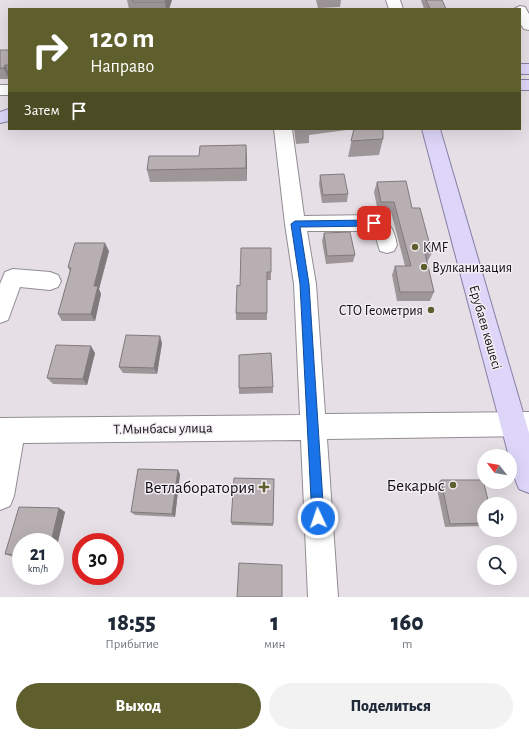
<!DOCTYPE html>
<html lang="ru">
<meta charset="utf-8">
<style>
:root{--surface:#fff;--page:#f2f2f3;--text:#1f2937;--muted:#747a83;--accent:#5e5f2d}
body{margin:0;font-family:"Alegreya Sans",sans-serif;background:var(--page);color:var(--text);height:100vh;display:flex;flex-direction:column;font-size:15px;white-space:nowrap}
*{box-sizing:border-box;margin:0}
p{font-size:13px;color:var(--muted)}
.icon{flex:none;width:22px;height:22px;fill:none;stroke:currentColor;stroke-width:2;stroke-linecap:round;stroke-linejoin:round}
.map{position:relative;height:597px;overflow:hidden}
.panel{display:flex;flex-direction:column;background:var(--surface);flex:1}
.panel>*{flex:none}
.top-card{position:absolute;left:8px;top:8px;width:513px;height:122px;border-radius:0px;box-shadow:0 4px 16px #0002;background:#5e5f2d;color:#fff;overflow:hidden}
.needle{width:26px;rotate:301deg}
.fabs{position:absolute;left:477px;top:449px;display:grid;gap:8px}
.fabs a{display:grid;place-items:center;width:40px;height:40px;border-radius:50%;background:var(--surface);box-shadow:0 4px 16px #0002;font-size:20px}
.speed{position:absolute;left:12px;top:533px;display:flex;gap:8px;font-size:20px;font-weight:700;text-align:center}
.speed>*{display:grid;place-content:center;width:52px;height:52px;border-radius:50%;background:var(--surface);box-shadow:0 4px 16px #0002;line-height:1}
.speed small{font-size:10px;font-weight:400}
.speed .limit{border:6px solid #d22;background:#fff;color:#111}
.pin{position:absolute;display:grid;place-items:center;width:34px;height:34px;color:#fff;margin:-17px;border-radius:8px;box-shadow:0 2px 6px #0006}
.me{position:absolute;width:44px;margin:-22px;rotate:357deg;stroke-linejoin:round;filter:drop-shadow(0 0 3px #0008)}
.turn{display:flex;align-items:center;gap:14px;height:84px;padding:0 16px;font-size:18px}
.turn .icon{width:52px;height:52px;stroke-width:2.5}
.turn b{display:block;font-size:28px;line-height:34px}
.then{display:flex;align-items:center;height:38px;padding:0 16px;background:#0003;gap:8px;font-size:15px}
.eta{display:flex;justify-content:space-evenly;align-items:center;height:68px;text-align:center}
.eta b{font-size:24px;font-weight:800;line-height:28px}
.primary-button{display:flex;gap:8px;margin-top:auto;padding:8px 16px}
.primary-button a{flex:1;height:46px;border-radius:24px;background:var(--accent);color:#fff;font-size:16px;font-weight:800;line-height:46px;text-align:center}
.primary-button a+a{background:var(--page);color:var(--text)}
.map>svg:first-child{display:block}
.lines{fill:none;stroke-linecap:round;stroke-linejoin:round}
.minor-casing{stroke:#928d93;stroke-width:2}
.major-casing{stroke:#877ea5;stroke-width:2}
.minor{fill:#fff;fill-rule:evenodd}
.major{fill:#ddd6f8;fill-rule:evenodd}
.wall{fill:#9e9699}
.shaded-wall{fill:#817a7d}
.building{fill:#b8afb2;stroke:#817a7d}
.route{fill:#1a73e8;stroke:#114b97}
.poi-dot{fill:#5e5f2d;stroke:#f3edf4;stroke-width:1.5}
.labels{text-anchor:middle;stroke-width:3;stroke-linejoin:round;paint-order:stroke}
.poi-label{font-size:14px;fill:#110f12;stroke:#f3edf4;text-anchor:start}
.street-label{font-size:14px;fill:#110f12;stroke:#f3edf4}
.near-poi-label{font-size:17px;fill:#110f12;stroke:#f3edf4;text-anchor:end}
</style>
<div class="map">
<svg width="529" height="597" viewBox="0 0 529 597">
<rect width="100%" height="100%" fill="#e6e0e6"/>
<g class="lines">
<defs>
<g id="minor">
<path d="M386 0H400L403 9H389Z"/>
<path d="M520 6 525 7 529 14V30L524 29 520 23V9H514Z"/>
<rect x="0" y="85" width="9" height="10"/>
<path d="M274 129H292L304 216 374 215C390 220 394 230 397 245L394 251 387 253 380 251 375 235 370 231H307L316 284 325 414 529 412V436L327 439 338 597H308L301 440 23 443 14 496 10 506 0 510V418L300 415 294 284 285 224Z"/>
<path d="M13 269 50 272 58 275 61 281 58 287 50 290 20 287 8 320 0 323V284L5 272Z"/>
</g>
<g id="major">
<rect x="520" y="64" width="9" height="10"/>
<rect x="520" y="80" width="9" height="10"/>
<path d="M9 109V121L0 123V112Z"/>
<path d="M422 129H440L529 433V493L519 489 515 479Z"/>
</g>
</defs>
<!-- minor casing -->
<use href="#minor" class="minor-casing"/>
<!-- major casing -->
<use href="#major" class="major-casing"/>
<!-- minor -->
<use href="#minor" class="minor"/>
<!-- major -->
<use href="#major" class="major"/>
</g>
<!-- wall -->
<g class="wall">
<path d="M127 0H172L169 9H129Z"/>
<path d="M316 0H341L340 7 318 8Z"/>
<path d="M421 0H442L446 9H424Z"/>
<rect x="0" y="50" width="9" height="29"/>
<path d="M294 129H383V139L379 155 348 157 354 129 309 135V143L296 144Z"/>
<path d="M246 145 247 181 150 182 147 170 199 156Z"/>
<path d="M320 175 348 194 347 202 322 203 319 184Z"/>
<path d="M377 182 412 208 432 253 427 262 434 292 430 301H397L392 275 395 266H405L391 212H378L374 192Z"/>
<path d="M324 233 355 255 353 262 326 264 322 241Z"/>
<path d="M271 248V280H267V320H236V313L240 286Z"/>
<path d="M109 251 99 289 101 294 95 321H62L58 314 70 272 68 267Z"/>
<path d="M162 343 157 374 123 373 119 367Z"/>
<path d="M95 353 87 385 53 384 47 378Z"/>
<path d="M273 387V393L239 394V388Z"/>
<path d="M180 474 175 517 135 515 131 512Z"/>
<path d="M274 479 273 526 232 525 231 522Z"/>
<path d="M441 480 484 504V526L445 527 436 484Z"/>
<path d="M19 507 59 508 65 512 55 554V542H21V557H13L5 554Z"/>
</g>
<!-- shaded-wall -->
<g class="shaded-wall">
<path d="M166 0H172L169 9H166L165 2Z"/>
<path d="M5 65 9 74V79L4 68Z"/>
<path d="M246 145 247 158V181L246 168Z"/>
<path d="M105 243 109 251 99 289 101 294 95 321 91 314 94 286Z"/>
<path d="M160 336 162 343 157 374 154 368Z"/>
<path d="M91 346 95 353 87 385 83 379Z"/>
<path d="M178 470 180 474 175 517 172 514Z"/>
<path d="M59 508 65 512 55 554V542H51Z"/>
</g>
<!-- building -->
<g class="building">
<path d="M133 0H166L165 2H133Z"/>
<path d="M426 0H442L446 9H430Z"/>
<path d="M0 50H9V65H5L4 68H0Z"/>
<path d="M354 129H383V139L351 141Z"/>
<path d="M246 145V168L147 170 149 156H199L200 146Z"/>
<path d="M344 174 348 194 323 195 320 175Z"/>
<path d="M406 181 412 208H420L432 253H425L434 292H400L395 266H411L394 202H381L377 182Z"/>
<path d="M350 232 355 255 327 256 324 233Z"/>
<path d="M75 243H105L94 286H98L91 314H58L71 268 68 267Z"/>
<path d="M241 248H271V272H267V313H236L237 285 240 286Z"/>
<path d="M126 335 160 336 154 368 119 367Z"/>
<path d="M56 345 91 346 83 379 47 378Z"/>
<path d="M271 353 273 387 239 388V355Z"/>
<path d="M138 469 178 470 172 514 131 512Z"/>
<path d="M234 478 274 479 273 524 231 522Z"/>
<path d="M441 480H483L489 504H484V523L450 524Z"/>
<path d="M19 507 59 508 51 542H21V555L5 554Z"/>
<path d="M239 563 282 565V597H237Z"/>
</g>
<!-- route -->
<path class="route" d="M374 220 378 223 374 226 300 227 309 284 324 518 322 522 318 524 314 522 312 518 300 284 291 224 295 221Z"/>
<!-- markers -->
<g class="poi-dot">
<circle cx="415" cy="247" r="4"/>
<circle cx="424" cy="267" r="4"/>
<circle cx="431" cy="310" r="4"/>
<circle cx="453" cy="485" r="4"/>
<path d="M262 481h4v4h4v4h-4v4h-4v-4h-4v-4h4z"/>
</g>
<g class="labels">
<!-- poi labels -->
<g class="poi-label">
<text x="423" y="252">KMF</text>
<text x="432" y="272">Вулканизация</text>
<text x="423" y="315" text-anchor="end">СТО Геометрия</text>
</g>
<!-- street labels -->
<g class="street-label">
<text transform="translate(486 327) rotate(74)" y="5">Ерубаев көшесі</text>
<text transform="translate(163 428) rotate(-1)" y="5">Т.Мынбасы улица</text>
</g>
<!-- near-poi labels -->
<g class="near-poi-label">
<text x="445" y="491">Бекарыс</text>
<text x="255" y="493">Ветлаборатория</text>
</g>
</g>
</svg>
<div class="fabs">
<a><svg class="needle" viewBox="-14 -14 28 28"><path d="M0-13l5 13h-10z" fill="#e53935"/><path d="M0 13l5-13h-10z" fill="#747a83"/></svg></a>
<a><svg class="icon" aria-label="sound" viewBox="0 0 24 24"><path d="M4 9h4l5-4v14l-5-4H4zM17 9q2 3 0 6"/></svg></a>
<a><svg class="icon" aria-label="search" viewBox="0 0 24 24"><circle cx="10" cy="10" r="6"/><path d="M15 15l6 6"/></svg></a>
</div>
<div class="speed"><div>21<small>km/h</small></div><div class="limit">30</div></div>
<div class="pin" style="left:374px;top:223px;background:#d93025"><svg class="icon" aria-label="arrive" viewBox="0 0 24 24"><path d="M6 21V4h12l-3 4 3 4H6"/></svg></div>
<svg class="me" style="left:318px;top:518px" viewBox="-20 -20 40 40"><circle r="17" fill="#1a73e8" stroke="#fff" stroke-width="3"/><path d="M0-11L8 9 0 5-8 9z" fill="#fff"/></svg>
<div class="top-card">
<div class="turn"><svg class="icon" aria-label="right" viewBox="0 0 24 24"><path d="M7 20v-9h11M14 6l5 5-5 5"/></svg><div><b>120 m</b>Направо</div></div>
<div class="then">Затем<svg class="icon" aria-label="arrive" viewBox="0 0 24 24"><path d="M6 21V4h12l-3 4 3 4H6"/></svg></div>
</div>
</div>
<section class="panel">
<div class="eta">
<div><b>18:55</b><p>Прибытие</p></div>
<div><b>1</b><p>мин</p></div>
<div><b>160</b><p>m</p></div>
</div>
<div class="primary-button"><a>Выход</a><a>Поделиться</a></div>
</section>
